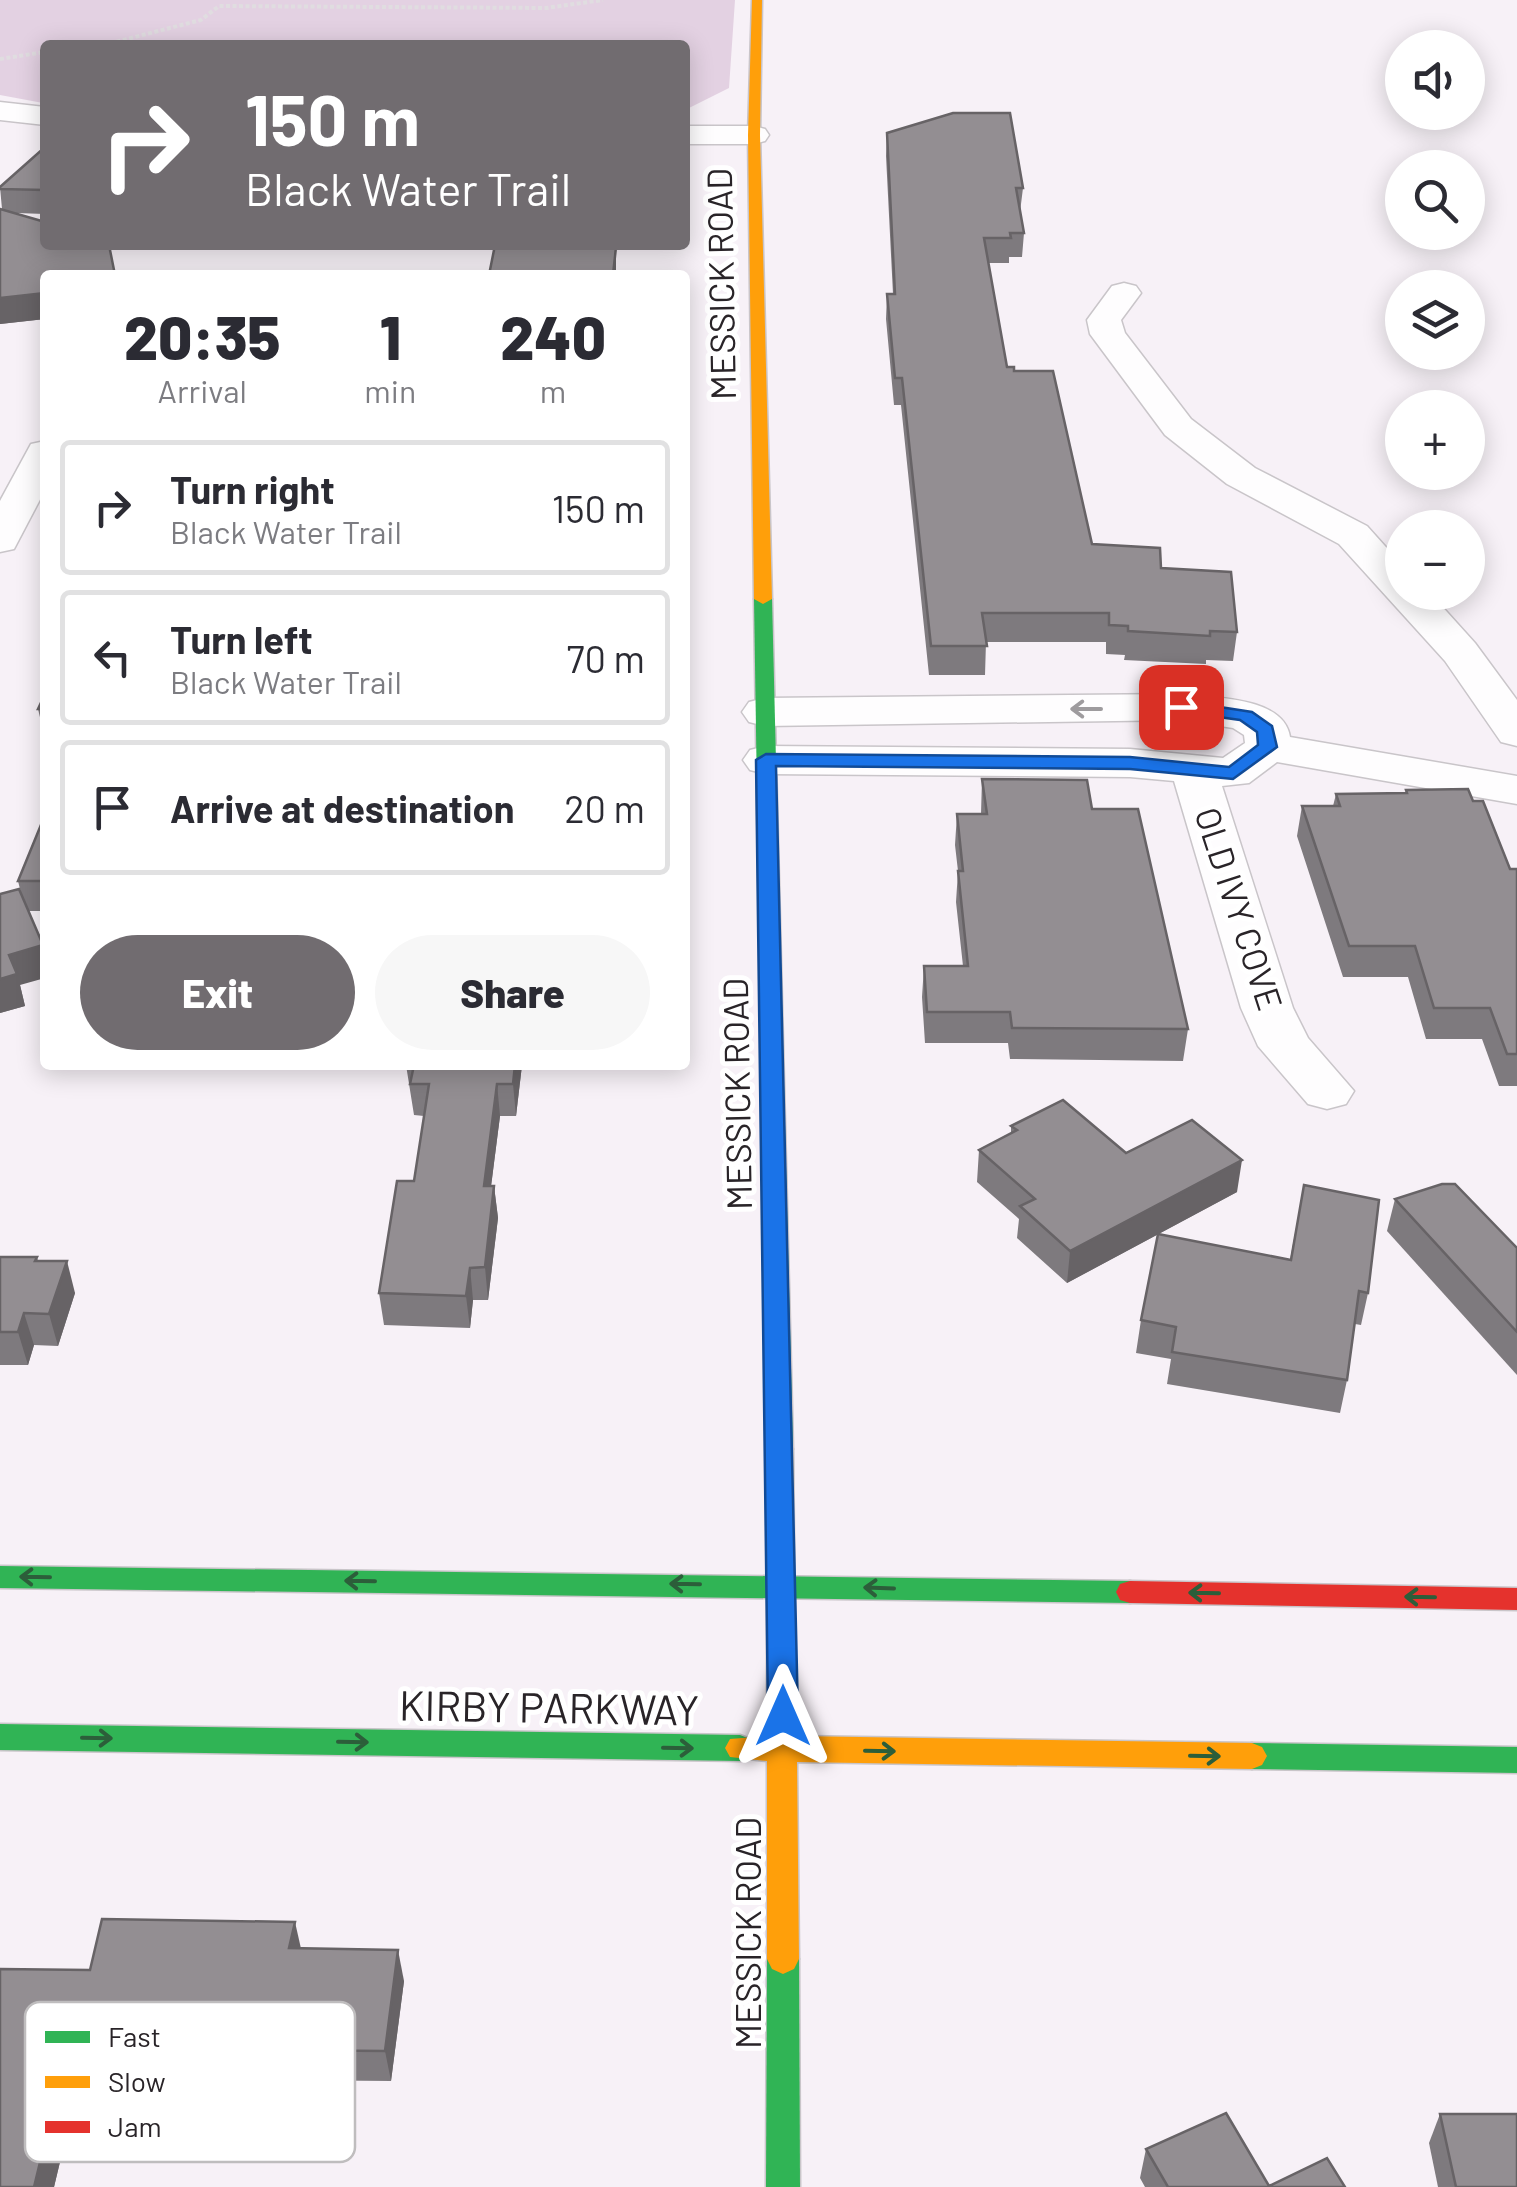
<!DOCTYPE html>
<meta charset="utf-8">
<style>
:root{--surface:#fff;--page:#f7f7f7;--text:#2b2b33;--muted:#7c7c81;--line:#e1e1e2;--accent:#716c70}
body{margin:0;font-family:Barlow,sans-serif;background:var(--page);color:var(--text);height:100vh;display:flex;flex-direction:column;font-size:38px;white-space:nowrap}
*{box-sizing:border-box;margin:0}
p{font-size:32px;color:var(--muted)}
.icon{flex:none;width:55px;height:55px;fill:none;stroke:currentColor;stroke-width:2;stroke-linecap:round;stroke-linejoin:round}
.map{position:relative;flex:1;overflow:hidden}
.sheet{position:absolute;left:40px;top:270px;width:650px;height:800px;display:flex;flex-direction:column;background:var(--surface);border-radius:10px;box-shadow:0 5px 25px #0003}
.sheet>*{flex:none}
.guide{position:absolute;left:40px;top:40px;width:650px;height:210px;border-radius:10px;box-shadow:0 5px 25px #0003;background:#716c70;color:#fff;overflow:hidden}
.fabs{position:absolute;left:1385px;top:30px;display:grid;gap:20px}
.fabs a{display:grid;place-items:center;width:100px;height:100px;border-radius:50%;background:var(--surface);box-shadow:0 5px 25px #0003;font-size:50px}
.pin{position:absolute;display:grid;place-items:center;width:85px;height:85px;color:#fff;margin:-42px;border-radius:20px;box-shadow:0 5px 15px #0006}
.me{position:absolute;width:110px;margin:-55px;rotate:0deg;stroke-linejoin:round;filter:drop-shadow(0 0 8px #0008)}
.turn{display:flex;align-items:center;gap:35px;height:210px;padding:0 40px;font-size:45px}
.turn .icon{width:130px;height:130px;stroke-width:2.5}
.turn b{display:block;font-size:70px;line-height:85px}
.eta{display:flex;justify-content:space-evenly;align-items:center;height:170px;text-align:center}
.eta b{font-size:60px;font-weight:800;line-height:70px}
.primary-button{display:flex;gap:20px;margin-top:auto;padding:20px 40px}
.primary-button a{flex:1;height:115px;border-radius:60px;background:var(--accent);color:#fff;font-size:40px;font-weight:800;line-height:115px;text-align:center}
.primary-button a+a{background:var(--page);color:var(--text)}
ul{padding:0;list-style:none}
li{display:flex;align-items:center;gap:30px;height:135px;margin:0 20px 15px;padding:0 20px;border:5px solid var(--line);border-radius:10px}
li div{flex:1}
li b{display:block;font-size:38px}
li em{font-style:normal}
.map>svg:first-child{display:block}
.green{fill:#e3d1e2}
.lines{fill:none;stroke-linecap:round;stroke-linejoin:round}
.street-casing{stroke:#c9c5c9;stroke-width:3}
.fast-casing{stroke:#c9c5c9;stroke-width:3}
.slow-casing{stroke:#c9c5c9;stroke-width:3}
.jam-casing{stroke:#c9c5c9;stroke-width:3}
.path{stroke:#e0dde0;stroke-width:4;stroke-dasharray:4 2.5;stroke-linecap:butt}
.street{fill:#fefdfe;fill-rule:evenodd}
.fast{fill:#30b455;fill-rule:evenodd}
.slow{fill:#ff9f0a;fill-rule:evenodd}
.jam{fill:#e5322d;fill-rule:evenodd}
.wall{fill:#7e7a7e}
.shaded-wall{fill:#676366}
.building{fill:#938e92;stroke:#676366;stroke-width:2.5}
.oneway{stroke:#9e9b9e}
.oneway2{stroke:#2c5e3a}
.route{fill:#1a73e8;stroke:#114b97;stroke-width:2.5}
.labels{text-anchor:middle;stroke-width:10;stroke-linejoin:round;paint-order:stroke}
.street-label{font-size:35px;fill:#292428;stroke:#fff}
.near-street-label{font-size:42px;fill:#292428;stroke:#fff}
.key{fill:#fff;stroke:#bfbdbe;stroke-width:2.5}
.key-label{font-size:28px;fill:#292428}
</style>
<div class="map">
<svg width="1517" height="2187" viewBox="0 0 1517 2187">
<rect width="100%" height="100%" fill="#f7f1f7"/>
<!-- green -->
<path class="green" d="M0 0H735L729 88 685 110V45H45L43 103 0 95Z"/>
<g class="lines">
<defs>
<g id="street">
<path d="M0 102 45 107V125L0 120Z"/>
<path d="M685 126H754L765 129 769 135 765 141 754 144H685Z"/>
<path d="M1124 283 1136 286 1141 293 1121 320 1125 333 1191 419 1255 468 1367 526 1402 565V592H1429L1475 643 1517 700V746L1501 742 1445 661 1339 544 1227 484 1165 435 1090 334 1087 320 1112 286Z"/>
<path d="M45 441V490L14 549 0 552V501L31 444Z"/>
<path d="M1181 694C1212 698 1284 696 1290 737L1517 776V804L1277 762 1249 783 1222 786 1293 1008 1308 1038 1354 1091 1346 1104 1327 1109 1308 1104 1258 1046 1241 1008 1174 781 1130 777 766 774 750 770 743 760 750 750 766 746 1130 749 1223 758 1245 743 1244 735 1233 728 1181 720 765 726 749 722 742 712 749 702 765 698Z"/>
</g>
<g id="fast">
<path d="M763 594 772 599 793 1449 789 1456 780 1459 771 1456 767 1449 754 599Z"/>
<path d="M0 1566 1130 1581 1140 1584 1144 1592 1140 1600 1130 1603 0 1588Z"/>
<path d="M0 1724 740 1735 750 1739 755 1748 750 1757 740 1761 0 1750Z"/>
<path d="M1252 1743 1517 1747V1773L1252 1769 1242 1765 1237 1756 1242 1747Z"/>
<path d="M783 1944 794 1949 799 1959 800 2187H766L767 1959 772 1949Z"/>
</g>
<g id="slow">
<path d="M752 0H762L760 135 772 599 763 604 754 599 748 135Z"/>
<path d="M780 1439 789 1442 793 1449 796 1736 1252 1743 1262 1747 1267 1756 1262 1765 1252 1769 797 1762 799 1959 794 1969 783 1974 772 1969 767 1959V1761L730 1757 725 1748 730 1739 767 1736V1449L771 1442Z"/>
</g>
<path id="jam" d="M1130 1581 1517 1588V1610L1130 1603 1120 1600 1116 1592 1120 1584Z"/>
</defs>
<!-- street casing -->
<use href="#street" class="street-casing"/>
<!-- fast casing -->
<use href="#fast" class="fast-casing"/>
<!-- slow casing -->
<use href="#slow" class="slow-casing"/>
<!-- jam casing -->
<use href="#jam" class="jam-casing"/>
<!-- path -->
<g class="path">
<path d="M104 45 201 20 219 6 546 8 603 0"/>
<path d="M0 59 45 52"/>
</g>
<!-- street -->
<use href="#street" class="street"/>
<!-- fast -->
<use href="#fast" class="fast"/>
<!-- slow -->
<use href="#slow" class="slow"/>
<!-- jam -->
<use href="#jam" class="jam"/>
</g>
<!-- wall -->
<g class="wall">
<path d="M887 133 1023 188 1020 212 1024 233 1022 257H1009V263H988L1007 367 1014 371 1092 544 1161 568 1237 632 1233 661 1206 660V664L1124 660 1125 655 1106 654V642H986L985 675H929L901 405H894L886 319 887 294H893L886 156Z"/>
<path d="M45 147V214L16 213 45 319 0 324V209H2L0 187Z"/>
<path d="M45 694V738L38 709Z"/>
<path d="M982 779 1092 809 1188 1029 1183 1061 1010 1059 1008 1043H925L922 997 924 966H963L956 902 958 871 955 845 957 814H981Z"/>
<path d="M1406 790 1473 801 1510 869H1517V1086H1499L1482 1039H1426L1408 977H1343L1297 836 1302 806H1333L1336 794 1406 793Z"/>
<path d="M45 815V911H29L20 985 25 1006 0 1013 22 897 18 881Z"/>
<path d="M406 1065H522L516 1116H500L491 1186H494L498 1218 488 1300H473L470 1328 384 1325 379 1293 414 1181 424 1116 414 1115Z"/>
<path d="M1011 1126 1126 1153 1237 1192 1067 1283 1017 1238 1019 1219 977 1182 979 1150 1011 1133Z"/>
<path d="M1304 1185 1368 1293 1361 1325 1355 1324 1347 1380 1340 1413 1167 1384 1171 1359 1136 1353 1141 1320 1290 1260Z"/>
<path d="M1395 1199 1517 1248V1375L1387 1231Z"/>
<path d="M0 1257H37L38 1261 75 1293 58 1346 34 1345 28 1365H0Z"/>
<path d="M301 1948 404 1981 391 2081 278 2080 273 2113 204 2112 195 2080 80 2078 54 2187H0L90 1970Z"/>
<path d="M1440 2114 1517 2187H1438L1429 2143Z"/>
<path d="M1146 2149 1269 2186 1345 2187H1145L1140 2178Z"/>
</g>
<!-- shaded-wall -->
<g class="shaded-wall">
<path d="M616 247V275H613Z"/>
<path d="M45 293V319L0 324V298Z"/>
<path d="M43 945 45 953V978L20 985 25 1006 0 1013V979L9 955Z"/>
<path d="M515 1065H522L516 1116 513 1084Z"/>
<path d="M497 1084 500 1116 487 1218 484 1186Z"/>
<path d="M1242 1160 1237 1192 1067 1283 1070 1251Z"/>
<path d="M494 1186 498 1218 488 1300 485 1267Z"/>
<path d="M67 1261 75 1293 58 1346 49 1314Z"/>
<path d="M470 1268 473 1300 470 1328 466 1296Z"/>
<path d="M24 1313 34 1345 28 1365 18 1332Z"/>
<path d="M295 1922 302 1953 289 1948Z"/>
<path d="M398 1950 404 1981 391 2081 385 2051Z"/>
<path d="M68 2047 80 2078 54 2187H34Z"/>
<path d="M270 2050 278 2080 273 2113 265 2083Z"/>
</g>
<!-- building -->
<g class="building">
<path d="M953 113H1010L1023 188H1016L1024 233H1010L1011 238H984L1007 367H1014V371H1053L1092 544 1160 548 1161 568 1231 572 1237 632 1210 631V636L1128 631V626L1109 625V613H982L987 646H931L902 378H895L887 294H895L887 133Z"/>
<path d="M45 147V190L0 189V187Z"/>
<path d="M0 209 45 222V245H109L115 275H45V293L0 298Z"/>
<path d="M495 245H613L616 247 613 275H489Z"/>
<path d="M45 694V709H38Z"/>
<path d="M982 779 1087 780 1092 809H1138L1188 1029 1012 1028 1010 1012H927L924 966H968L958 871H963L957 814H987Z"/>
<path d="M1468 789 1473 801H1483L1510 869H1517V1054H1507L1490 1008H1434L1415 946H1349L1302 806H1340L1336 794 1407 793 1406 790Z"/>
<path d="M45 815V881H18Z"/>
<path d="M19 889 43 945 9 955 17 974 0 979V894Z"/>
<path d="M414 1065H515L513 1084H497L484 1186H494L485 1267 470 1268 466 1296 379 1293 397 1181H414L429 1084H410Z"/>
<path d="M1063 1100 1126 1153 1192 1120 1242 1160 1070 1251 1020 1206 1035 1199 979 1150 1017 1130 1011 1126Z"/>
<path d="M1442 1184H1455L1517 1248V1332L1395 1199Z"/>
<path d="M1304 1185 1379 1200 1368 1293 1359 1291 1347 1380 1172 1352 1176 1327 1141 1320 1158 1234 1291 1260Z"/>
<path d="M0 1257H37L35 1261H67L49 1314 24 1313 18 1332H0Z"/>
<path d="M102 1919 295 1922 289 1948 398 1950 385 2051 270 2050 265 2083 194 2082 202 2050 68 2047 34 2187H0V1969L90 1970Z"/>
<path d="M1226 2113 1269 2186 1327 2158 1345 2187H1168L1146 2149Z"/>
<path d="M1440 2114H1517V2187H1456Z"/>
</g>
<!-- one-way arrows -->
<defs><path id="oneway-shaft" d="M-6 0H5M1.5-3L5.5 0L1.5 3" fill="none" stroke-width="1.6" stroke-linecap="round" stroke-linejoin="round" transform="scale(2.5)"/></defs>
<use class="oneway" href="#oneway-shaft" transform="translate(1086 709) rotate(180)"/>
<g class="oneway2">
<use href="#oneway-shaft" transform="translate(35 1577) rotate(-179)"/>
<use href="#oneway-shaft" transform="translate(360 1581) rotate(-179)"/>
<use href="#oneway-shaft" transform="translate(685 1584) rotate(-179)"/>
<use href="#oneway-shaft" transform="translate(879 1588) rotate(-178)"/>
<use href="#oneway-shaft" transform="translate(1204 1593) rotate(-179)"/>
<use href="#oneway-shaft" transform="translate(1420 1597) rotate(-179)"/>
<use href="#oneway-shaft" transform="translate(97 1738) rotate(1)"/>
<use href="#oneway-shaft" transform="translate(353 1742) rotate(1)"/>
<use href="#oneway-shaft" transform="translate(678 1748) rotate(1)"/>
<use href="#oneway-shaft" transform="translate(880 1751) rotate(1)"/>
<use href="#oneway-shaft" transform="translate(1205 1756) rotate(1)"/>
</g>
<!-- route -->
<path class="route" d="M1181 701 1252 712 1272 726 1277 747 1233 779 1130 769 776 766 798 1716 793 1725 783 1729 773 1725 768 1716 756 760 766 754 1130 757 1229 767 1258 745 1257 732 1240 720 1175 711V703Z"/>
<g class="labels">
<!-- street labels -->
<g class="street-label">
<text transform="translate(722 284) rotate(-91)" y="12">MESSICK ROAD</text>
<text transform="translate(1238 909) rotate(72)" y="12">OLD IVY COVE</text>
<text transform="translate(738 1094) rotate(-91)" y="12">MESSICK ROAD</text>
<text transform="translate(749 1933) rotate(-90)" y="12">MESSICK ROAD</text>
</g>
<!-- near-street labels -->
<g class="near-street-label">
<text transform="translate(549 1708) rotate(1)" y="15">KIRBY PARKWAY</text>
</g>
</g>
<!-- legend -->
<rect x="25" y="2002" width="330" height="160" rx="15" class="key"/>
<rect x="45" y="2031" width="45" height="12" fill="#30b455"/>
<rect x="45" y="2076" width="45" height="12" fill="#ff9f0a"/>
<rect x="45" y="2121" width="45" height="12" fill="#e5322d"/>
<g class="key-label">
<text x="108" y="2047">Fast</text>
<text x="108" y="2092">Slow</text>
<text x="108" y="2137">Jam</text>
</g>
</svg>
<div class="fabs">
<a><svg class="icon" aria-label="sound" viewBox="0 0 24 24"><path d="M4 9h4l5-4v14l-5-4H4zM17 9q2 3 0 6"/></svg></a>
<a><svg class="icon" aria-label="search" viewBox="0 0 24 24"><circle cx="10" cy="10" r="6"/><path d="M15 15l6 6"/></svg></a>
<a><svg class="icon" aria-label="layers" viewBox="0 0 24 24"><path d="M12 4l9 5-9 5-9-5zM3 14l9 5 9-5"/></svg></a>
<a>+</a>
<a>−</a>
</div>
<div class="pin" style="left:1181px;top:707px;background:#d93025"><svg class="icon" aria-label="arrive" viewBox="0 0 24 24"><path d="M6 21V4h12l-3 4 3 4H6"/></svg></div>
<svg class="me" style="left:783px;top:1716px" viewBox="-20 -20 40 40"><path d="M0-17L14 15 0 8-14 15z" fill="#1a73e8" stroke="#fff" stroke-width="4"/></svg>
<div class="guide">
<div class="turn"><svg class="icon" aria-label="right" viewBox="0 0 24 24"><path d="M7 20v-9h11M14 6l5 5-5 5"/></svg><div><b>150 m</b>Black Water Trail</div></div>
</div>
<section class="sheet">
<div class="eta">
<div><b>20:35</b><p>Arrival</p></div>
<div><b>1</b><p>min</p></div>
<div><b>240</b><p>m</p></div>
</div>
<ul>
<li><svg class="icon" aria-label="right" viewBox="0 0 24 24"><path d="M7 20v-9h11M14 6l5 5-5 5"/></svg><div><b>Turn right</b><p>Black Water Trail</p></div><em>150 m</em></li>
<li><svg class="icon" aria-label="left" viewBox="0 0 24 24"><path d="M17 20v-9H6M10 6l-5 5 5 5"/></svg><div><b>Turn left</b><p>Black Water Trail</p></div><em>70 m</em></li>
<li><svg class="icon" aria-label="arrive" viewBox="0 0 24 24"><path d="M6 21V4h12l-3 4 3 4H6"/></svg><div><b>Arrive at destination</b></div><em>20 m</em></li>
</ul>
<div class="primary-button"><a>Exit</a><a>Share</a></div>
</section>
</div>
